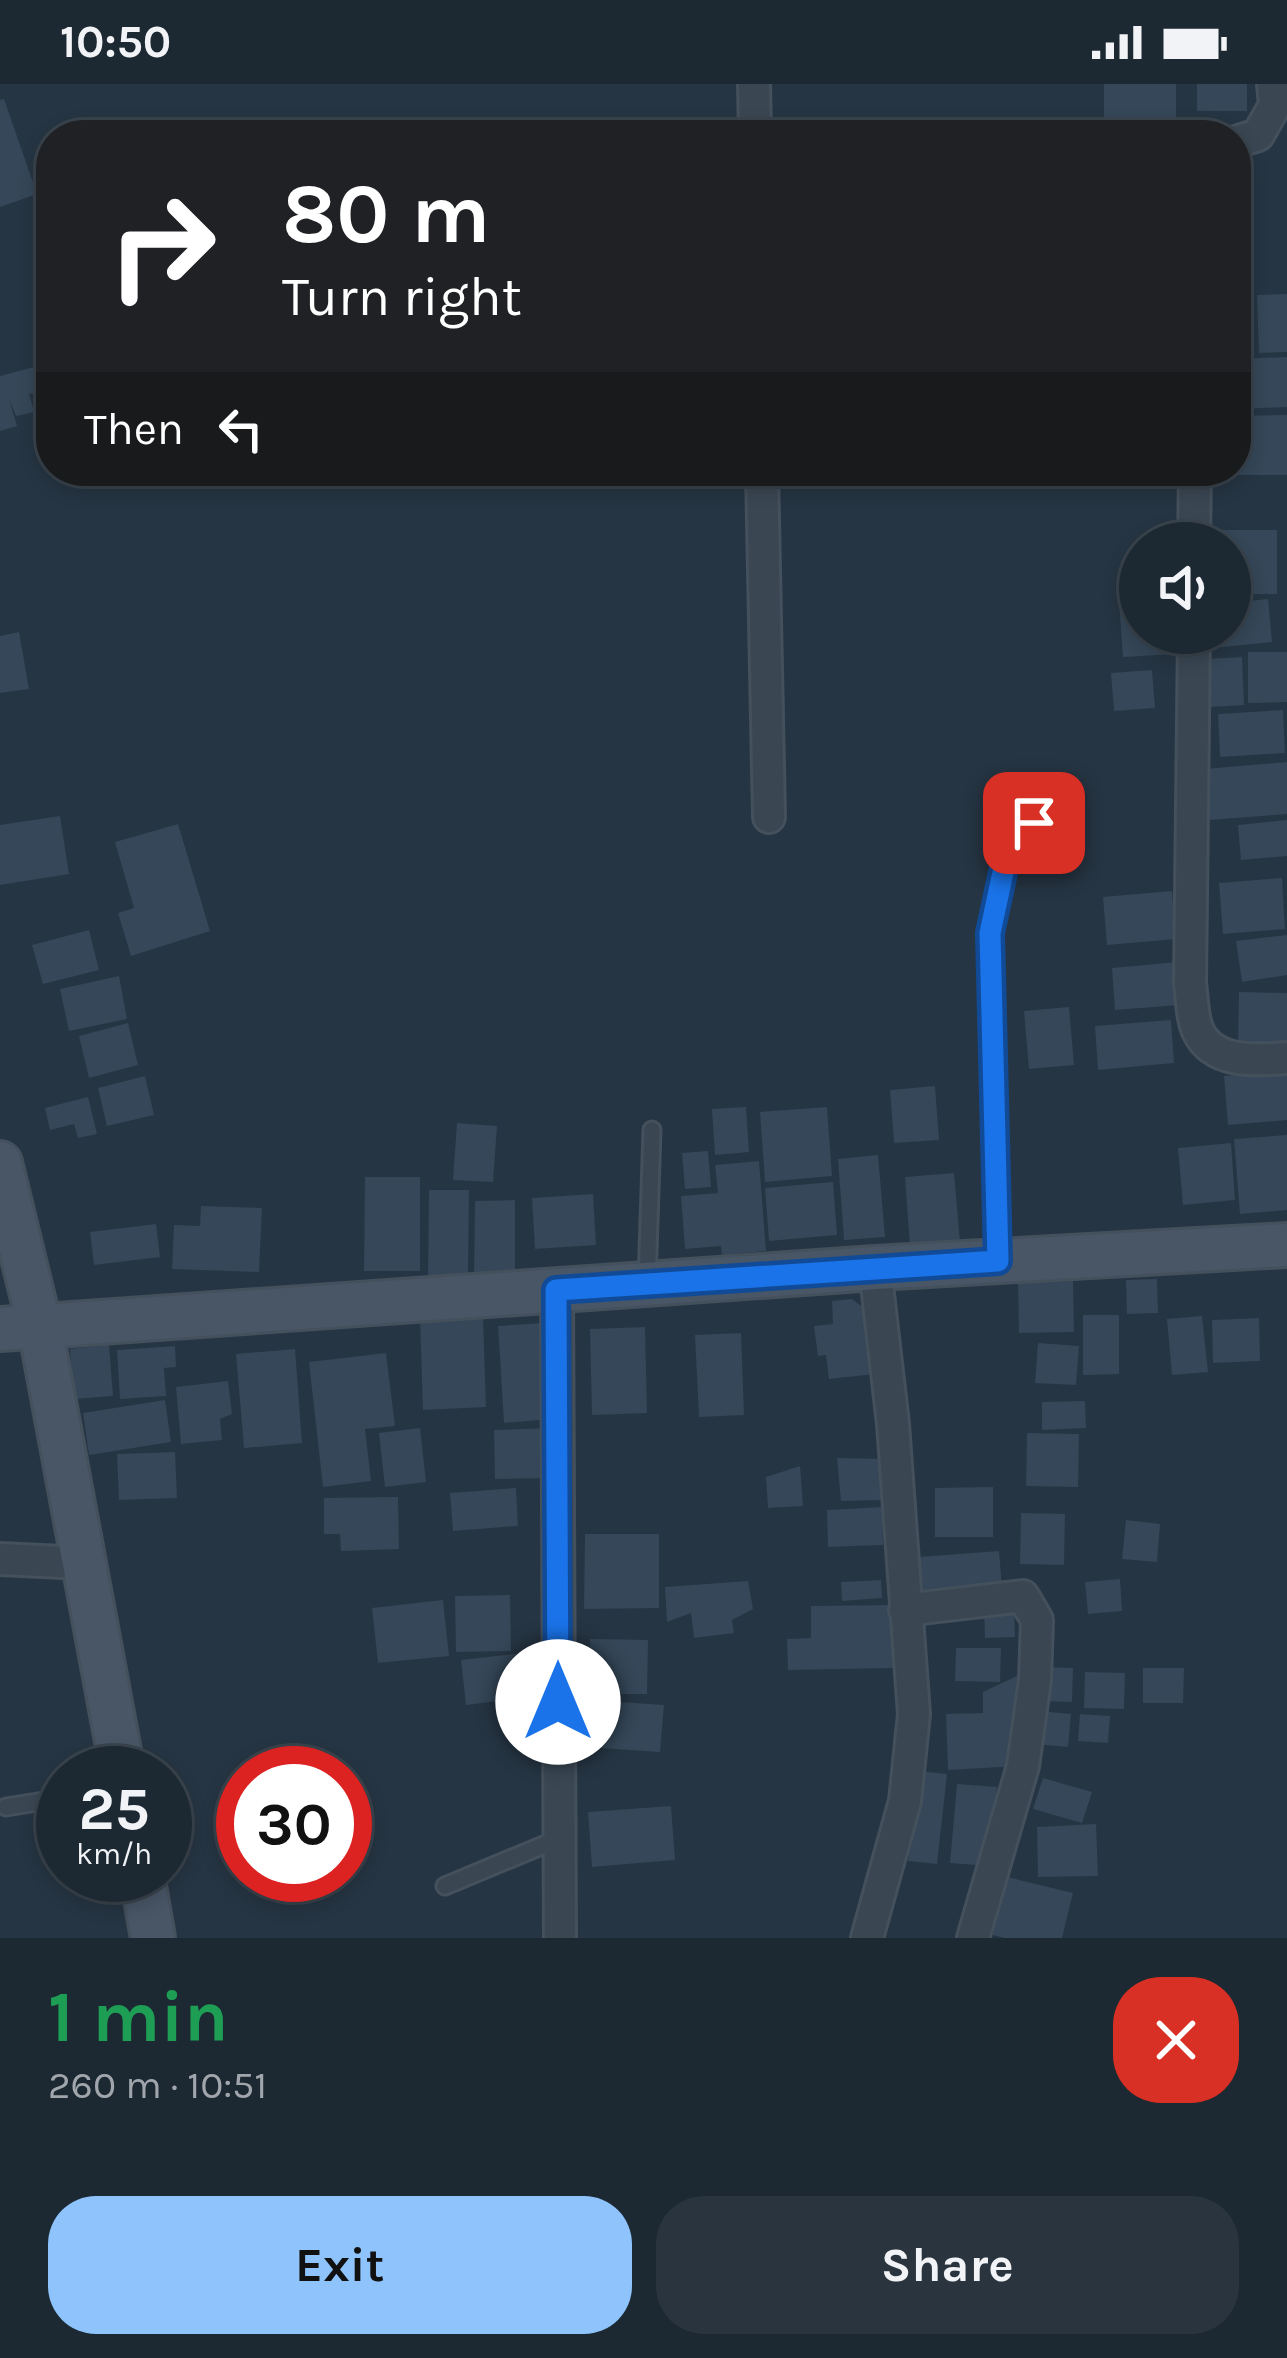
<!DOCTYPE html>
<meta charset="utf-8">
<style>
:root{--surface:#1c2832;--page:#29343e;--text:#f1f3f6;--muted:#a0a6ac;--line:#3a444d;--accent:#8ec3fb}
body{margin:0;font-family:Karla,sans-serif;background:var(--page);color:var(--text);height:100vh;display:flex;flex-direction:column;font-size:45px;white-space:nowrap}
*{box-sizing:border-box;margin:0}
p{font-size:39px;color:var(--muted)}
.icon{flex:none;width:66px;height:66px;fill:none;stroke:currentColor;stroke-width:2;stroke-linecap:round;stroke-linejoin:round}
.map{position:relative;height:1854px;overflow:hidden}
.panel{display:flex;flex-direction:column;background:var(--surface);flex:1}
.panel>*{flex:none}
.top-card{position:absolute;left:36px;top:36px;width:1215px;height:366px;border-radius:48px;box-shadow:0 6px 18px #0003,0 0 0 3px var(--line);background:#202124;color:#fff;overflow:hidden}
.controls{position:absolute;left:1119px;top:438px;display:grid;gap:24px}
.controls a{display:grid;place-items:center;width:132px;height:132px;border-radius:50%;background:var(--surface);box-shadow:0 6px 18px #0003,0 0 0 3px var(--line);font-size:60px}
.speed{position:absolute;left:36px;top:1662px;display:flex;gap:24px;font-size:60px;font-weight:700;text-align:center}
.speed>*{display:grid;place-content:center;width:156px;height:156px;border-radius:50%;background:var(--surface);box-shadow:0 6px 18px #0003,0 0 0 3px var(--line);line-height:1}
.speed small{font-size:30px;font-weight:400}
.speed .limit{border:18px solid #d22;background:#fff;color:#111}
.pin{position:absolute;display:grid;place-items:center;width:102px;height:102px;color:#fff;margin:-51px;border-radius:24px;box-shadow:0 6px 18px #0006}
.me{position:absolute;width:132px;margin:-66px;rotate:0deg;stroke-linejoin:round;filter:drop-shadow(0 0 9px #0008)}
.turn{display:flex;align-items:center;gap:42px;height:252px;padding:0 48px;font-size:54px}
.turn .icon{width:156px;height:156px;stroke-width:2.5}
.turn b{display:block;font-size:84px;line-height:102px}
.then{display:flex;align-items:center;height:114px;padding:0 48px;background:#0003;gap:24px;font-size:45px}
.round{display:grid;place-items:center;flex:none;width:126px;height:126px;border-radius:48px;background:var(--page)}
.headline{display:flex;align-items:center;justify-content:space-between;height:204px;padding:0 48px}
h1{font-size:72px;font-weight:700;line-height:90px;color:#1e9e55}
.action{display:flex;gap:24px;margin-top:auto;padding:24px 48px}
.action a{flex:1;height:138px;border-radius:48px;background:var(--accent);color:#111;font-size:48px;font-weight:700;line-height:138px;text-align:center}
.action a+a{background:var(--page);color:var(--text)}
.status{display:flex;justify-content:space-between;align-items:center;height:84px;padding:0 60px;background:var(--surface);direction:ltr}
.status svg{height:33px;fill:currentColor}
.map>svg:first-child{display:block}
.building{fill:#354758}
.lines{fill:none;stroke-linecap:round;stroke-linejoin:round}
.lane-casing{stroke:#44505c;stroke-width:21}
.street-casing{stroke:#44505c;stroke-width:36}
.secondary-casing{stroke:#44505c;stroke-width:48}
.lane{stroke:#3a4753;stroke-width:15}
.street{stroke:#3a4753;stroke-width:30}
.secondary{stroke:#485666;stroke-width:42}
.route-casing{stroke:#114b97;stroke-width:30}
.route{stroke:#1a73e8;stroke-width:21}
</style>
<div class="status"><b>10:50</b><svg viewBox="0 0 49 12"><path d="M0 12V9h3v3zM5 12V6h3v6zM10 12V3h3v9zM15 12V0h3v12zM26 1h20v11H26zM47 4h2v5h-2z"/></svg></div>
<div class="map">
<svg width="1287" height="1854" viewBox="0 0 1287 1854">
<rect width="100%" height="100%" fill="#263543"/>
<!-- building -->
<g class="building">
<path d="M1104 0H1176V35L1104 36Z"/>
<rect x="1197" y="0" width="50" height="27"/>
<path d="M4 15 37 110 0 123V16Z"/>
<path d="M1236 209H1253L1252 264H1236Z"/>
<path d="M1287 210V268L1259 269 1257 211Z"/>
<path d="M1287 273V323L1236 325V275Z"/>
<path d="M38 282 44 307 29 310 34 328 16 332 9 315 17 342 0 347V292Z"/>
<path d="M1287 331V391H1236V332Z"/>
<path d="M1210 446H1277V510H1230V459H1210Z"/>
<path d="M1140 514V549H1174L1175 570 1123 573 1119 516Z"/>
<path d="M1268 515 1272 558 1212 564 1211 549H1230V519Z"/>
<path d="M19 548 29 605 0 609V552Z"/>
<path d="M1248 568H1287V618L1248 619Z"/>
<path d="M1242 573 1244 621 1209 623 1206 575Z"/>
<path d="M1152 586 1155 624 1114 627 1111 589Z"/>
<path d="M1283 626 1285 669 1220 673 1218 630Z"/>
<path d="M1287 678V730L1209 736 1205 685Z"/>
<path d="M60 732 69 790 0 801V741Z"/>
<path d="M1287 736V772L1241 776 1238 741Z"/>
<path d="M178 740 210 847 131 872 118 829 134 824 115 758Z"/>
<path d="M1282 794 1285 845 1223 850 1219 799Z"/>
<path d="M1172 807 1176 855 1107 861 1103 813Z"/>
<path d="M89 846 99 886 43 900 32 861Z"/>
<path d="M1287 851V891L1242 898 1236 857Z"/>
<path d="M1177 878 1179 921 1115 926 1112 884Z"/>
<path d="M119 892 127 935 69 947 60 905Z"/>
<path d="M1239 908 1287 909V963H1238Z"/>
<path d="M1069 923 1074 981 1029 985 1024 927Z"/>
<path d="M1171 936 1174 979 1098 986 1095 942Z"/>
<path d="M128 939 138 981 89 994 79 952Z"/>
<path d="M1287 987V1036L1228 1041 1224 992Z"/>
<path d="M145 992 154 1031 107 1042 98 1004Z"/>
<path d="M935 1002 939 1056 894 1059 890 1006Z"/>
<path d="M88 1013 97 1050 78 1054 74 1040 50 1046 45 1024Z"/>
<path d="M746 1023 749 1068 715 1071 712 1025Z"/>
<path d="M827 1023 832 1092 765 1098 760 1028Z"/>
<path d="M457 1039 497 1042 493 1098 453 1096Z"/>
<path d="M1287 1051V1126L1240 1130 1234 1055Z"/>
<path d="M1231 1059 1235 1116 1183 1121 1178 1064Z"/>
<path d="M708 1067 711 1103 685 1105 682 1069Z"/>
<path d="M878 1071 885 1153 844 1156 838 1075Z"/>
<path d="M759 1077 766 1167 722 1171 721 1162 685 1165 681 1112 718 1109 715 1081Z"/>
<path d="M954 1089 960 1158 910 1162 905 1093Z"/>
<path d="M365 1093H420V1187H364Z"/>
<path d="M833 1098 837 1151 769 1157 765 1104Z"/>
<path d="M429 1106H469L468 1194 428 1193Z"/>
<path d="M593 1110 596 1161 535 1165 532 1114Z"/>
<path d="M515 1116V1192H474L475 1117Z"/>
<path d="M201 1122 262 1124 259 1188 172 1185 174 1141 200 1142Z"/>
<path d="M156 1140 160 1173 94 1181 90 1148Z"/>
<path d="M1157 1195 1158 1229 1127 1230 1126 1196Z"/>
<path d="M1073 1197 1074 1248 1019 1249 1018 1199Z"/>
<path d="M852 1215 869 1228 875 1290 829 1295 826 1271 818 1272 814 1242 833 1240 832 1217Z"/>
<path d="M1083 1231H1119V1290L1083 1291Z"/>
<path d="M1202 1232 1208 1288 1172 1291 1167 1235Z"/>
<path d="M483 1233 486 1323 423 1326 420 1236Z"/>
<path d="M1259 1234 1260 1277 1213 1279 1212 1236Z"/>
<path d="M544 1239 551 1335 504 1339 498 1242Z"/>
<path d="M645 1243 647 1329 592 1331 590 1245Z"/>
<path d="M741 1249 744 1331 699 1333 695 1251Z"/>
<path d="M1038 1259 1079 1262 1076 1301 1035 1299Z"/>
<path d="M109 1261 113 1312 74 1315 70 1265Z"/>
<path d="M175 1262 176 1283 164 1284 166 1312 120 1315 117 1266Z"/>
<path d="M295 1265 302 1359 244 1364 236 1270Z"/>
<path d="M386 1269 395 1342 365 1345 371 1397 323 1403 309 1278Z"/>
<path d="M228 1297 232 1330 220 1335 222 1356 181 1360 176 1303Z"/>
<path d="M165 1316 171 1358 89 1371 83 1329Z"/>
<path d="M1085 1317 1086 1344 1042 1346V1318Z"/>
<path d="M420 1344 426 1398 385 1403 379 1349Z"/>
<path d="M549 1344 550 1394 495 1395 494 1346Z"/>
<path d="M1027 1349 1079 1350 1078 1403 1026 1402Z"/>
<path d="M175 1368 177 1414 119 1416 117 1370Z"/>
<path d="M837 1374 886 1375 884 1416 841 1417Z"/>
<path d="M800 1382 803 1422 768 1424 766 1393Z"/>
<path d="M993 1403V1453H935V1404Z"/>
<path d="M516 1404 518 1442 453 1447 450 1409Z"/>
<path d="M398 1413 399 1465 341 1467 340 1450H324V1414Z"/>
<path d="M882 1423 883 1461 828 1463 827 1426Z"/>
<path d="M1021 1429 1065 1430 1064 1481 1020 1480Z"/>
<path d="M1126 1436 1160 1440 1157 1478 1122 1475Z"/>
<path d="M585 1450H659V1524L584 1525Z"/>
<path d="M999 1467 1002 1504 922 1511 919 1473Z"/>
<path d="M1120 1495 1122 1527 1088 1530 1085 1498Z"/>
<path d="M881 1496 882 1514 842 1517 841 1498Z"/>
<path d="M748 1497 753 1525 732 1536 734 1549 694 1554 691 1529 667 1538 665 1503Z"/>
<path d="M510 1511 511 1567 456 1568 455 1512Z"/>
<path d="M443 1516 449 1572 378 1579 372 1524Z"/>
<path d="M893 1521 894 1584 788 1586 787 1555 811 1554V1522Z"/>
<path d="M1014 1522 1015 1553 985 1554 984 1523Z"/>
<path d="M590 1555 648 1556 647 1610H590Z"/>
<path d="M956 1564H1001L1000 1598 955 1597Z"/>
<path d="M533 1568 536 1595 521 1597 523 1614 466 1621 461 1576Z"/>
<path d="M1043 1583 1073 1584 1072 1618 1042 1617Z"/>
<path d="M1143 1584H1184L1183 1619H1143Z"/>
<path d="M1085 1588 1125 1589 1124 1625 1084 1624Z"/>
<path d="M1017 1592 1020 1682 948 1686 946 1630 983 1629V1608Z"/>
<path d="M575 1615 664 1621 660 1668 572 1662Z"/>
<path d="M1038 1627 1071 1630 1068 1663 1036 1660Z"/>
<path d="M1080 1630 1110 1632 1108 1659 1078 1657Z"/>
<path d="M918 1687 947 1690 937 1780 908 1777Z"/>
<path d="M1043 1694 1092 1708 1082 1739 1033 1725Z"/>
<path d="M957 1700 997 1703 989 1782 950 1779Z"/>
<path d="M671 1722 675 1776 592 1783 588 1728Z"/>
<path d="M1096 1740 1098 1792 1038 1793 1037 1743Z"/>
<path d="M999 1791 1073 1809 1062 1854H1005L985 1849Z"/>
</g>
<g class="lines">
<defs>
<g id="lane">
<path d="M998 1171 990 849 1010 756 1034 739"/>
<path d="M647 1199 652 1046"/>
<path d="M6 1723 63 1714"/>
<path d="M445 1802 558 1755"/>
</g>
<g id="street">
<path d="M754 0 755 51"/>
<path d="M1236 58 1258 51 1275 21 1273 0"/>
<path d="M762 387 769 733"/>
<path d="M1194 459 1195 387"/>
<path d="M1194 549 1190 899C1192 913 1192 934 1198 947 1214 981 1258 976 1287 974"/>
<path d="M557 1206 560 1854"/>
<path d="M0 1475 83 1479"/>
<path d="M905 1526 1023 1512 1037 1536 1035 1596 1023 1682 973 1854"/>
<path d="M867 1854 905 1717 914 1630 893 1340 875 1184"/>
</g>
<g id="secondary">
<path d="M0 1079 40 1243 123 1689"/>
<path d="M0 1245 875 1184 1287 1161"/>
<path d="M142 1791 153 1854"/>
</g>
</defs>
<!-- lane casing -->
<use href="#lane" class="lane-casing"/>
<!-- street casing -->
<use href="#street" class="street-casing"/>
<!-- secondary casing -->
<use href="#secondary" class="secondary-casing"/>
<!-- lane -->
<use href="#lane" class="lane"/>
<!-- street -->
<use href="#street" class="street"/>
<!-- secondary -->
<use href="#secondary" class="secondary"/>
</g>
<g class="lines">
<defs>
<path id="route" d="M558 1618 556 1206 998 1177 990 849 1010 756 1034 739"/>
</defs>
<!-- route casing -->
<use href="#route" class="route-casing"/>
<!-- route -->
<use href="#route" class="route"/>
</g>
</svg>
<div class="controls">
<a><svg class="icon" aria-label="sound" viewBox="0 0 24 24"><path d="M4 9h4l5-4v14l-5-4H4zM17 9q2 3 0 6"/></svg></a>
</div>
<div class="speed"><div>25<small>km/h</small></div><div class="limit">30</div></div>
<div class="pin" style="left:1034px;top:739px;background:#d93025"><svg class="icon" aria-label="arrive" viewBox="0 0 24 24"><path d="M6 21V4h12l-3 4 3 4H6"/></svg></div>
<svg class="me" style="left:558px;top:1618px" viewBox="-20 -20 40 40"><circle r="19" fill="#fff"/><path d="M0-13L10 11 0 6-10 11z" fill="#1a73e8"/></svg>
<div class="top-card">
<div class="turn"><svg class="icon" aria-label="right" viewBox="0 0 24 24"><path d="M7 20v-9h11M14 6l5 5-5 5"/></svg><div><b>80 m</b>Turn right</div></div>
<div class="then">Then<svg class="icon" aria-label="left" viewBox="0 0 24 24"><path d="M17 20v-9H6M10 6l-5 5 5 5"/></svg></div>
</div>
</div>
<section class="panel">
<div class="headline"><div><h1>1 min</h1><p>260 m · 10:51</p></div><a class="round" style="background:#d93025;color:#fff"><svg class="icon" aria-label="close" viewBox="0 0 24 24"><path d="M6 6l12 12M18 6L6 18"/></svg></a></div>
<div class="action"><a>Exit</a><a>Share</a></div>
</section>
